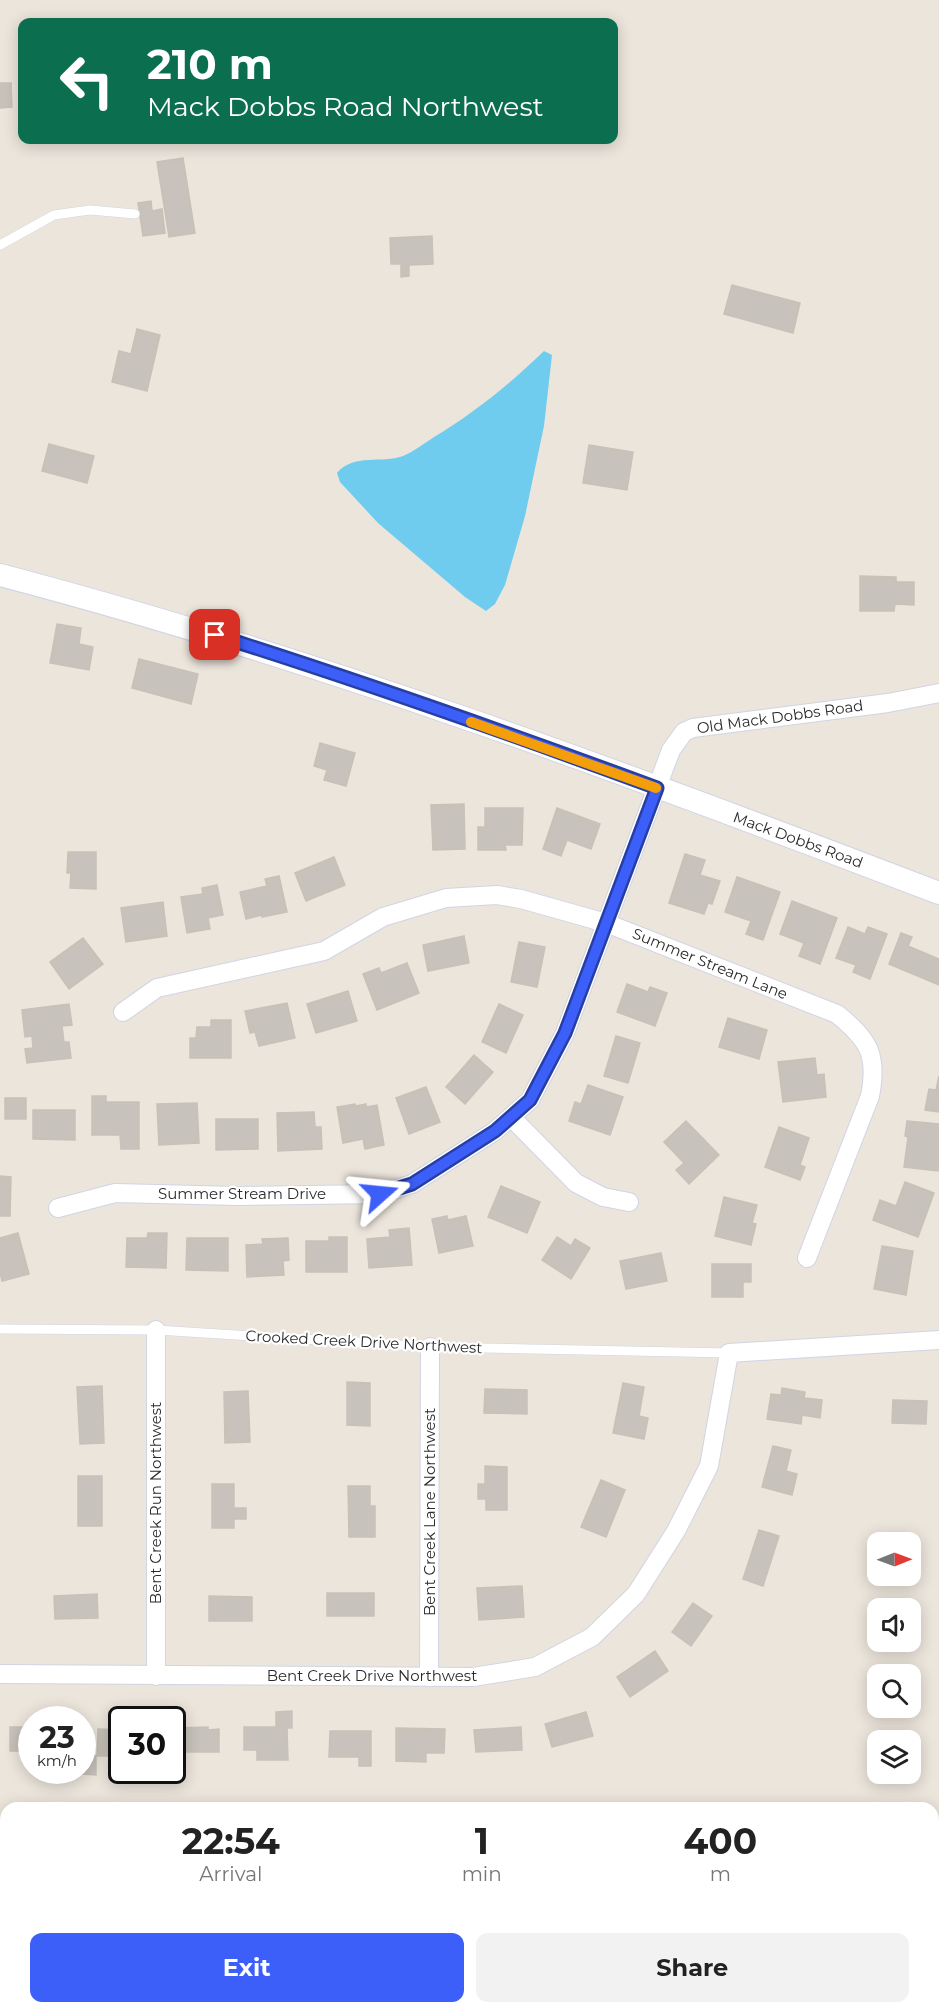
<!DOCTYPE html>
<style>
:root{--surface:#fff;--page:#f2f2f2;--text:#222;--muted:#767676;--accent:#3c5ff9}
body{margin:0;font-family:Montserrat,sans-serif;background:var(--page);color:var(--text);height:100vh;display:flex;flex-direction:column;font-size:22px;white-space:nowrap}
*{box-sizing:border-box;margin:0}
p{font-size:20px;color:var(--muted)}
.icon{flex:none;width:33px;height:33px;fill:none;stroke:currentColor;stroke-width:2;stroke-linecap:round;stroke-linejoin:round}
.map{position:relative;flex:1;overflow:hidden}
.drawer{position:absolute;left:0px;top:1802px;width:939px;height:212px;display:flex;flex-direction:column;background:var(--surface);border-radius:18px 18px 0 0;box-shadow:0 3px 15px #0003}
.drawer>*{flex:none}
.hud{position:absolute;left:18px;top:18px;width:600px;height:126px;border-radius:12px;box-shadow:0 3px 15px #0003;background:#0b6e4f;color:#fff;overflow:hidden}
.needle{width:39px;rotate:89deg}
.controls{position:absolute;left:867px;top:1532px;display:grid;gap:12px}
.controls a{display:grid;place-items:center;width:54px;height:54px;border-radius:12px;background:var(--surface);box-shadow:0 3px 15px #0003;font-size:30px}
.speed{position:absolute;left:18px;top:1706px;display:flex;gap:12px;font-size:30px;font-weight:700;text-align:center}
.speed>*{display:grid;place-content:center;width:78px;height:78px;border-radius:50%;background:var(--surface);box-shadow:0 3px 15px #0003;line-height:1}
.speed small{font-size:15px;font-weight:400}
.speed .limit{border:3px solid #111;border-radius:9px;background:#fff;color:#111}
.pin{position:absolute;display:grid;place-items:center;width:51px;height:51px;color:#fff;margin:-26px;border-radius:12px;box-shadow:0 3px 9px #0006}
.me{position:absolute;width:66px;margin:-33px;rotate:72deg;stroke-linejoin:round;filter:drop-shadow(0 0 4px #0008)}
.turn{display:flex;align-items:center;gap:21px;height:126px;padding:0 30px;font-size:27px}
.turn .icon{width:78px;height:78px;stroke-width:2.5}
.turn b{display:block;font-size:42px;line-height:51px}
.eta{display:flex;justify-content:space-evenly;align-items:center;height:102px;text-align:center}
.eta b{font-size:36px;font-weight:700;line-height:42px}
.primary-button{display:flex;gap:12px;margin-top:auto;padding:12px 30px}
.primary-button a{flex:1;height:69px;border-radius:12px;background:var(--accent);color:#fff;font-size:24px;font-weight:700;line-height:69px;text-align:center}
.primary-button a+a{background:var(--page);color:var(--text)}
.map>svg:first-child{display:block}
.water{fill:#6fccee}
.lines{fill:none;stroke-linecap:round;stroke-linejoin:round}
.stream{stroke:#6fccee;stroke-width:5}
.building{fill:#c7c2bb;stroke:#c7c1b6;stroke-width:1.5}
.service-casing{stroke:#d1d4e3;stroke-width:10}
.minor-casing{stroke:#d1d4e3;stroke-width:20}
.tertiary-casing{stroke:#d1d4e3;stroke-width:24}
.primary-casing{stroke:#c3c3c3;stroke-width:30}
.service{stroke:#fff;stroke-width:9}
.minor{stroke:#fff;stroke-width:18}
.tertiary{stroke:#fff;stroke-width:22}
.primary{stroke:#f0ce5d;stroke-width:28}
.route-casing{stroke:#273ea2;stroke-width:15}
.route{stroke:#3c5ff9;stroke-width:10}
.slow{stroke:#f59e0b;stroke-width:10}
.labels{text-anchor:middle;stroke-width:4.5;stroke-linejoin:round;paint-order:stroke}
.street-label{font-size:15px;fill:#2a2a2a;stroke:#fff}
</style>
<div class="map">
<svg width="939" height="2012" viewBox="0 0 939 2012">
<rect width="100%" height="100%" fill="#ece5dc"/>
<!-- water -->
<path class="water" d="M544 351 552 355 544 426 525 516 505 585 495 604 486 611 465 597 378 523 340 482 337 473C354 453 381 464 403 456 413 452 425 443 434 437 474 413 511 383 544 351Z"/>
<g class="lines">
<!-- stream -->
<g class="stream">
<path d="M933 1885H939"/>
<path d="M0 1992H6"/>
<path d="M112 2007 145 2012"/>
<path d="M342 2010 344 2007"/>
</g>
</g>
<!-- building -->
<g class="building">
<path d="M0 83H11L12 107 0 108Z"/>
<path d="M183 158 195 233 169 237 157 162Z"/>
<path d="M151 201 152 211 162 209 165 233 143 236 138 203Z"/>
<path d="M432 236 433 264 409 265V276L401 277V264H391L390 238Z"/>
<path d="M732 285 800 303 793 333 724 314Z"/>
<path d="M137 329 160 335 147 391 112 382 119 351 131 354Z"/>
<path d="M49 444 94 456 87 483 42 471Z"/>
<path d="M589 445 633 452 627 490 583 483Z"/>
<path d="M860 576 896 577V582H914V605L895 604 894 611H860Z"/>
<path d="M57 624 81 628 79 644 93 647 89 670 50 663Z"/>
<path d="M139 659 198 674 191 704 132 688Z"/>
<path d="M320 743 355 753 346 786 324 780 327 770 314 766Z"/>
<path d="M464 804 465 849 433 850 431 805Z"/>
<path d="M485 808H523L522 845H505L506 850H478V827H485Z"/>
<path d="M557 808 600 824 591 849 567 840 561 856 543 849Z"/>
<path d="M68 852H96V889L70 888 71 873H67Z"/>
<path d="M685 854 705 860 700 875 720 881 712 904 708 903 704 914 669 903Z"/>
<path d="M334 857 345 885 306 901 295 873Z"/>
<path d="M279 876 287 912 262 917V915L246 919 240 892 267 886 265 879Z"/>
<path d="M737 877 780 892 763 940 746 934 751 921 725 912Z"/>
<path d="M217 885 223 915 208 918 210 929 187 933 181 897 203 894 202 888Z"/>
<path d="M792 901 837 918 820 964 799 956 804 943 780 934Z"/>
<path d="M163 902 167 936 126 942 121 908Z"/>
<path d="M848 927 865 934 868 927 887 934 870 979 853 972 856 965 836 958Z"/>
<path d="M901 933 912 937 908 946 939 959V985L889 964Z"/>
<path d="M464 936 469 963 428 971 423 945Z"/>
<path d="M83 938 103 964 69 989 50 962Z"/>
<path d="M519 942 545 947 537 987 511 982Z"/>
<path d="M407 963 419 993 377 1010 363 974 379 968 381 973Z"/>
<path d="M627 984 648 992 650 987 667 993 655 1026 617 1012Z"/>
<path d="M348 991 357 1021 316 1033 307 1004Z"/>
<path d="M287 1003 295 1038 259 1046 255 1032 250 1033 245 1011Z"/>
<path d="M69 1004 72 1025 62 1026 64 1042H69L71 1058 27 1063 25 1049 33 1048 32 1036 25 1037 22 1010Z"/>
<path d="M499 1004 523 1015 506 1053 482 1042Z"/>
<path d="M728 1018 767 1030 759 1059 719 1047Z"/>
<path d="M211 1020H231V1058H190V1038H196L197 1027H211Z"/>
<path d="M616 1036 640 1043 628 1083 604 1076Z"/>
<path d="M474 1055 493 1072 465 1104 446 1087Z"/>
<path d="M815 1058 817 1075 824 1074 826 1097 783 1102 778 1062Z"/>
<path d="M939 1076V1112L925 1110 929 1089 936 1090Z"/>
<path d="M588 1085 623 1097 610 1135 569 1121 575 1102 581 1104Z"/>
<path d="M426 1087 440 1122 409 1134 396 1098Z"/>
<path d="M92 1096H106V1102H139V1149H121L120 1135H92Z"/>
<rect x="5" y="1098" width="21" height="21"/>
<path d="M197 1103 199 1143 159 1145 157 1104Z"/>
<path d="M355 1104 356 1106 366 1104V1107L377 1105 384 1145 365 1149 363 1139 343 1143 337 1107Z"/>
<path d="M33 1110H75V1140L33 1139Z"/>
<path d="M314 1112 315 1127H321L322 1149 278 1151 277 1113Z"/>
<path d="M216 1119H258V1149L216 1150Z"/>
<path d="M686 1121 719 1155 689 1184 676 1170 684 1163 664 1142Z"/>
<path d="M907 1121 939 1124V1171L904 1167 908 1137 905 1136Z"/>
<path d="M779 1127 809 1138 800 1165 805 1167 800 1180 765 1167Z"/>
<path d="M0 1176 11 1177 10 1216H0Z"/>
<path d="M905 1182 934 1193 918 1237 873 1220 880 1200 896 1206Z"/>
<path d="M501 1186 540 1202 527 1233 488 1217Z"/>
<path d="M724 1197 757 1205 752 1223 756 1224 751 1245 715 1236Z"/>
<path d="M447 1216 448 1220 466 1216 473 1246 439 1253 432 1219Z"/>
<path d="M409 1228 412 1265 369 1268 367 1239 390 1237 389 1230Z"/>
<path d="M18 1233 29 1274 2 1281 0 1272V1238Z"/>
<path d="M148 1233H167L166 1268 126 1267 127 1238H147Z"/>
<path d="M329 1237H347V1272H306V1241H329Z"/>
<path d="M557 1237 571 1246 575 1239 590 1248 571 1279 542 1260Z"/>
<path d="M187 1238H228V1271L186 1270Z"/>
<path d="M288 1238 289 1260 283 1261 284 1275 247 1277 246 1245 263 1244 262 1239Z"/>
<path d="M882 1246 913 1251 906 1295 874 1289Z"/>
<path d="M661 1253 667 1281 626 1289 620 1261Z"/>
<path d="M712 1264H751V1282H743V1297H712Z"/>
<path d="M347 1382 370 1383V1426L347 1425Z"/>
<path d="M623 1383 644 1387 639 1416 648 1418 644 1439 613 1433Z"/>
<path d="M102 1386 104 1443 80 1444 77 1387Z"/>
<path d="M782 1388 805 1392 804 1398 822 1400 820 1418 802 1415 801 1424 767 1419 771 1394 781 1395Z"/>
<path d="M485 1389 527 1390V1414L484 1413Z"/>
<path d="M248 1391 250 1442 225 1443 224 1392Z"/>
<path d="M893 1400 927 1401 926 1424 892 1423Z"/>
<path d="M773 1446 791 1450 786 1471 797 1474 792 1495 762 1487Z"/>
<path d="M485 1466 507 1467V1510H486V1499H478V1484H485Z"/>
<rect x="78" y="1476" width="24" height="50"/>
<path d="M601 1480 625 1490 606 1537 581 1527Z"/>
<path d="M212 1484H234V1508H246V1519H234V1528H212Z"/>
<path d="M348 1486H370V1506H375V1537H349Z"/>
<path d="M759 1530 779 1536 763 1586 743 1579Z"/>
<path d="M522 1586 524 1617 479 1620 477 1588Z"/>
<rect x="327" y="1593" width="47" height="23"/>
<path d="M97 1594 98 1618 55 1619 54 1596Z"/>
<path d="M209 1596 252 1597V1621H209Z"/>
<path d="M693 1603 712 1616 691 1646 672 1632Z"/>
<path d="M655 1651 668 1671 630 1697 617 1677Z"/>
<path d="M292 1711V1728H287L288 1760H257V1750H244V1727H276V1712Z"/>
<path d="M586 1712 593 1736 552 1747 545 1724Z"/>
<rect x="10" y="1727" width="22" height="24"/>
<path d="M208 1727V1730L219 1729V1752H175V1728Z"/>
<path d="M521 1727 522 1750 476 1752 474 1730Z"/>
<path d="M396 1728 445 1729 444 1753H426V1762L396 1761Z"/>
<path d="M98 1729 122 1730V1756H97Z"/>
<path d="M330 1731H371V1766H359V1757H329Z"/>
<path d="M82 1755 96 1756V1775L82 1774Z"/>
<path d="M0 1962 6 1964V1987L0 1985Z"/>
<path d="M163 2007H207L206 2012H162Z"/>
<path d="M267 2007H284L290 2012H272Z"/>
<path d="M566 2007H585L595 2012H566L564 2011Z"/>
<path d="M746 2007H788V2012H745Z"/>
</g>
<g class="lines">
<defs>
<g id="service">
<path d="M0 245 54 215 90 210 135 214"/>
<path d="M0 1329 156 1330 430 1347 729 1353"/>
</g>
<g id="minor">
<path d="M123 1012 157 988 324 951 383 917 446 898 497 895 521 899 606 923 837 1014C869 1040 878 1055 870 1096L807 1258"/>
<path d="M511 1117 576 1183 603 1197 629 1202"/>
<path d="M58 1208 115 1193 238 1196 380 1194 412 1184 495 1131 530 1100 565 1033 671 750 684 732 693 728 888 703 939 693"/>
<path d="M156 1330V1676"/>
<path d="M0 1674 473 1677 535 1667 592 1637 636 1594 676 1531 709 1466 729 1353 939 1340"/>
<path d="M429 1677 430 1347"/>
<path d="M332 2007 333 2012"/>
</g>
<path id="tertiary" d="M0 575C320 659 631 775 939 893"/>
<g id="primary">
<path d="M933 1975 939 1962"/>
<path d="M915 2012 918 2007"/>
</g>
</defs>
<!-- service casing -->
<use href="#service" class="service-casing"/>
<!-- minor casing -->
<use href="#minor" class="minor-casing"/>
<!-- tertiary casing -->
<use href="#tertiary" class="tertiary-casing"/>
<!-- primary casing -->
<use href="#primary" class="primary-casing"/>
<!-- service -->
<use href="#service" class="service"/>
<!-- minor -->
<use href="#minor" class="minor"/>
<!-- tertiary -->
<use href="#tertiary" class="tertiary"/>
<!-- primary -->
<use href="#primary" class="primary"/>
</g>
<g class="lines">
<defs>
<path id="route" d="M215 635C364 682 511 734 657 788L565 1033 530 1100 495 1131 412 1184 380 1194"/>
</defs>
<!-- route casing -->
<use href="#route" class="route-casing"/>
<!-- route -->
<use href="#route" class="route"/>
<!-- slow -->
<path class="slow" d="M471 722 656 788"/>
</g>
<g class="labels">
<!-- street labels -->
<g class="street-label">
<text transform="translate(780 717) rotate(-8)" y="5">Old Mack Dobbs Road</text>
<text transform="translate(798 840) rotate(20)" y="5">Mack Dobbs Road</text>
<text transform="translate(710 964) rotate(22)" y="5">Summer Stream Lane</text>
<text x="242" y="1199">Summer Stream Drive</text>
<text transform="translate(364 1342) rotate(3)" y="5">Crooked Creek Drive Northwest</text>
<text transform="translate(156 1503) rotate(-90)" y="5">Bent Creek Run Northwest</text>
<text transform="translate(430 1512) rotate(-90)" y="5">Bent Creek Lane Northwest</text>
<text x="372" y="1681">Bent Creek Drive Northwest</text>
</g>
</g>
</svg>
<div class="controls">
<a><svg class="needle" viewBox="-14 -14 28 28"><path d="M0-13l5 13h-10z" fill="#e53935"/><path d="M0 13l5-13h-10z" fill="#767676"/></svg></a>
<a><svg class="icon" aria-label="sound" viewBox="0 0 24 24"><path d="M4 9h4l5-4v14l-5-4H4zM17 9q2 3 0 6"/></svg></a>
<a><svg class="icon" aria-label="search" viewBox="0 0 24 24"><circle cx="10" cy="10" r="6"/><path d="M15 15l6 6"/></svg></a>
<a><svg class="icon" aria-label="layers" viewBox="0 0 24 24"><path d="M12 4l9 5-9 5-9-5zM3 14l9 5 9-5"/></svg></a>
</div>
<div class="speed"><div>23<small>km/h</small></div><div class="limit">30</div></div>
<div class="pin" style="left:215px;top:635px;background:#d93025"><svg class="icon" aria-label="arrive" viewBox="0 0 24 24"><path d="M6 21V4h12l-3 4 3 4H6"/></svg></div>
<svg class="me" style="left:380px;top:1194px" viewBox="-20 -20 40 40"><path d="M0-17L14 15 0 8-14 15z" fill="#3c5ff9" stroke="#fff" stroke-width="4"/></svg>
<div class="hud">
<div class="turn"><svg class="icon" aria-label="left" viewBox="0 0 24 24"><path d="M17 20v-9H6M10 6l-5 5 5 5"/></svg><div><b>210 m</b>Mack Dobbs Road Northwest</div></div>
</div>
<section class="drawer">
<div class="eta">
<div><b>22:54</b><p>Arrival</p></div>
<div><b>1</b><p>min</p></div>
<div><b>400</b><p>m</p></div>
</div>
<div class="primary-button"><a>Exit</a><a>Share</a></div>
</section>
</div>
